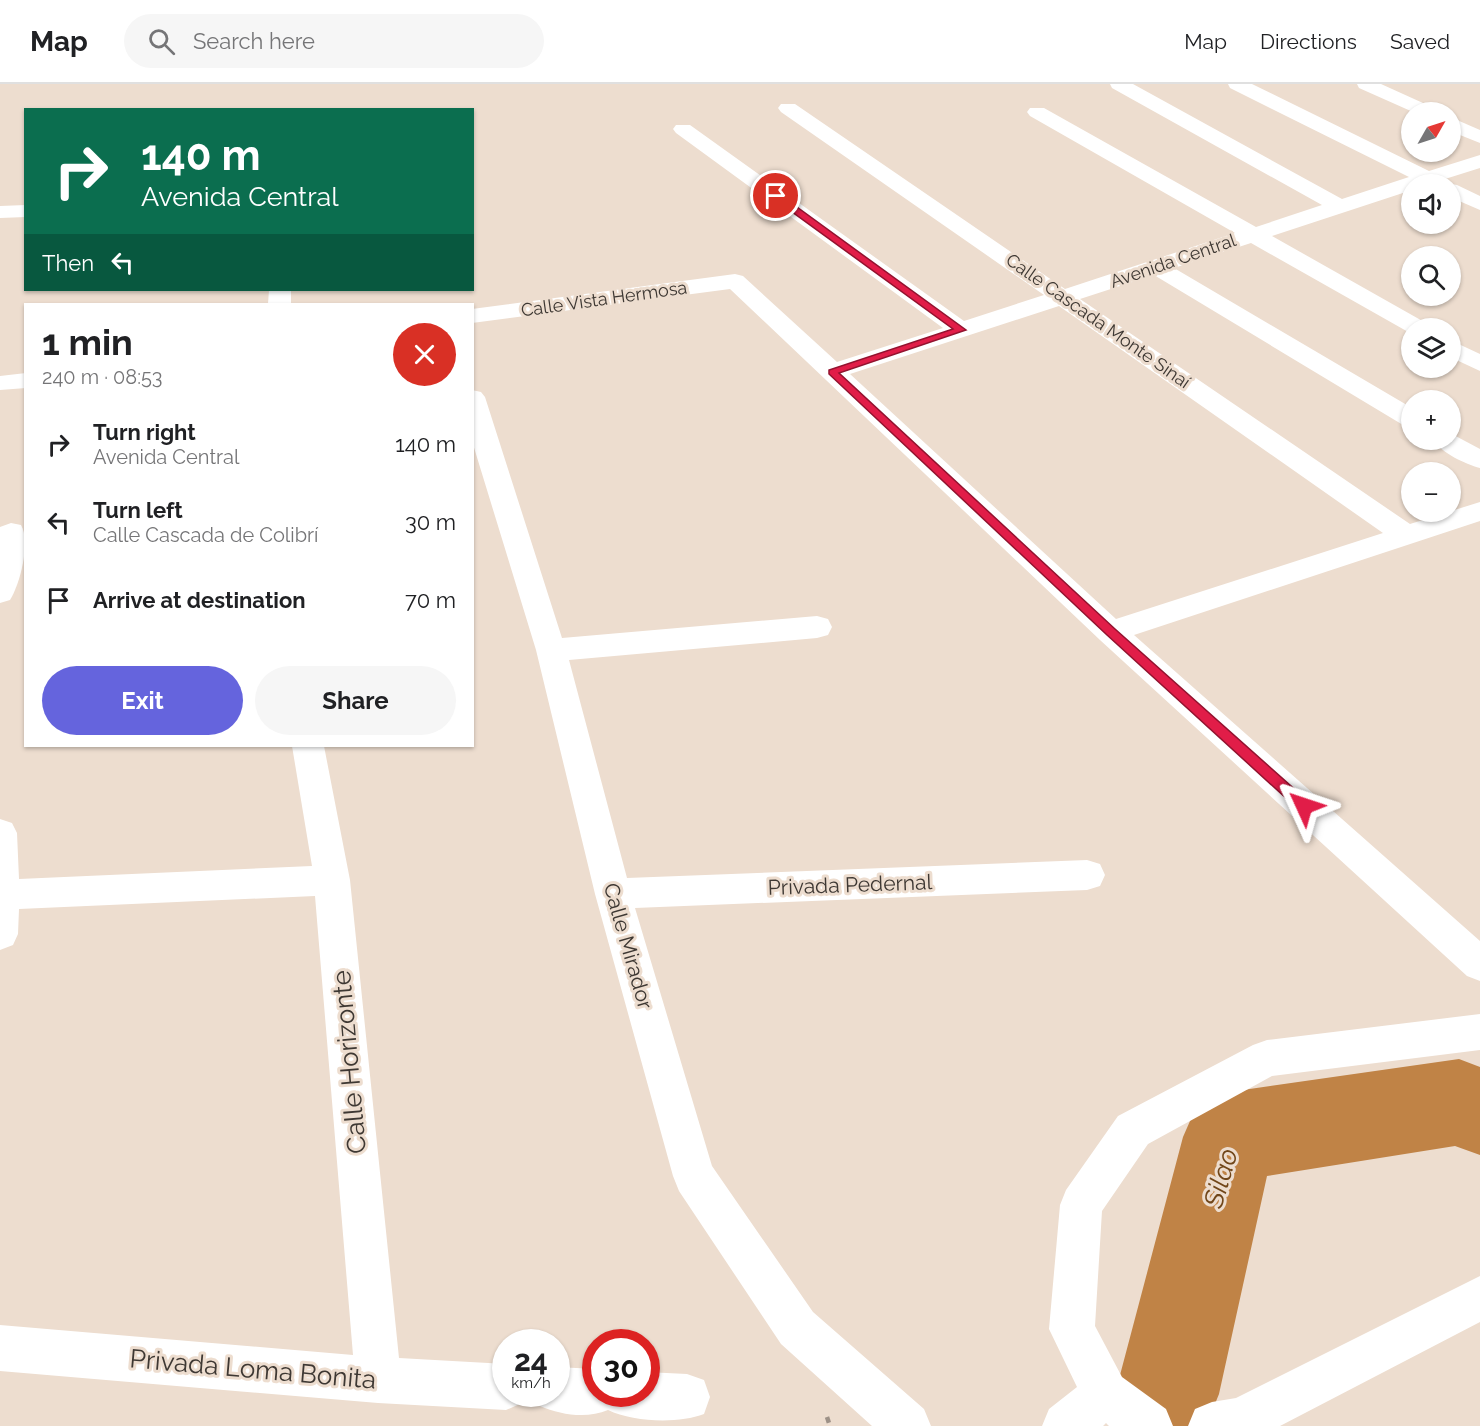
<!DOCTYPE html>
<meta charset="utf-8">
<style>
:root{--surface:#fff;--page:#f6f6f6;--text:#202124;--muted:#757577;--line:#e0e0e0;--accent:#6564dd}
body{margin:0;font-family:Raleway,sans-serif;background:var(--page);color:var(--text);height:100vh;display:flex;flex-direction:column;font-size:22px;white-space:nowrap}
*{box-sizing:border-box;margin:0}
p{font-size:20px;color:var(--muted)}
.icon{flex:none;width:33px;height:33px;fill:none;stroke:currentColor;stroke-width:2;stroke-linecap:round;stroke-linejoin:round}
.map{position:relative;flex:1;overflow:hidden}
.panel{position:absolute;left:24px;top:219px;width:450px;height:444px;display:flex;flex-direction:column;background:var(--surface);border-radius:0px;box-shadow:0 2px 4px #0004}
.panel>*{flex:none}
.banner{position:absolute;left:24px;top:24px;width:450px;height:183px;border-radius:0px;box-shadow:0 2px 4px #0004;background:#0b6e4f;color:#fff;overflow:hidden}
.needle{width:39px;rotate:51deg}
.tools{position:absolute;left:1401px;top:18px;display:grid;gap:12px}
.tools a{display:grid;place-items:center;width:60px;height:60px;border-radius:50%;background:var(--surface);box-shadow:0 2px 4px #0004;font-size:30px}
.speed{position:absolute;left:492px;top:1245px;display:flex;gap:12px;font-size:30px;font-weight:700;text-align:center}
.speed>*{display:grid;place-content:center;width:78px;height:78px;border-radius:50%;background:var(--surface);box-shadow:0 2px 4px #0004;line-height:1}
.speed small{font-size:15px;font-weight:400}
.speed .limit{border:9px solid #d22;background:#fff;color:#111}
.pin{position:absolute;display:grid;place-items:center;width:51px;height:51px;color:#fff;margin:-26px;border:3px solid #fff;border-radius:50%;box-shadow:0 2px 6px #0007}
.me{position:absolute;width:66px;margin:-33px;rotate:312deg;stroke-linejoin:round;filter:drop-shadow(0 0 4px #0008)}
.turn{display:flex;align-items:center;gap:21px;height:126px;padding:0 18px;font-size:27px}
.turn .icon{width:78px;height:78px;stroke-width:2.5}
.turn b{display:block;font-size:42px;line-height:51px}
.then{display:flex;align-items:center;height:57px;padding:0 18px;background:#0003;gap:12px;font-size:22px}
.round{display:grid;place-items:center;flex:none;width:63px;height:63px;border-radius:32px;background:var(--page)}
.headline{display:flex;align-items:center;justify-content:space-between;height:102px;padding:0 18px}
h1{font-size:36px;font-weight:700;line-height:45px}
.action{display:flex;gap:12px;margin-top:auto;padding:12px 18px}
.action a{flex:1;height:69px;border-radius:36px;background:var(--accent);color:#fff;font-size:24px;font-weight:700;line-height:69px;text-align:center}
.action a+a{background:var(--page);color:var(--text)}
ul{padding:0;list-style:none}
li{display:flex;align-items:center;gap:18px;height:78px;padding:0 18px}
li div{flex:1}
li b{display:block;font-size:22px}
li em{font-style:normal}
header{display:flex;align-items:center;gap:36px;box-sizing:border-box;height:84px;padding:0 30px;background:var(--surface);border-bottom:2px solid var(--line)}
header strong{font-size:28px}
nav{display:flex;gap:33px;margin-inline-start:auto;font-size:21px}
.search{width:420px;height:54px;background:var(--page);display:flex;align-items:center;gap:15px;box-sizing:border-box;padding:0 21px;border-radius:33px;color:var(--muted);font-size:22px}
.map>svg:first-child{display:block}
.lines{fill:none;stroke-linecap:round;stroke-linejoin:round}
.river{fill:#c08346;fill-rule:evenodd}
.path{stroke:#9d9187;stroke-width:4.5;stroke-dasharray:6 4;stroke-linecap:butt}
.street{fill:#fff;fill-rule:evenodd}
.route{fill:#e11d48;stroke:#92132f;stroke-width:1.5}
.labels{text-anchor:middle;stroke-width:6;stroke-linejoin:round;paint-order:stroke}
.far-street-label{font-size:18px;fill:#3e3833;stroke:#edddcf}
.street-label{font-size:21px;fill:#3e3833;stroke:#edddcf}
.near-street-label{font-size:26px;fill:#3e3833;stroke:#edddcf}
.near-water-label{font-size:27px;font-style:italic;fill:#714619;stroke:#edddcf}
</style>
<header>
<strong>Map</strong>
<div class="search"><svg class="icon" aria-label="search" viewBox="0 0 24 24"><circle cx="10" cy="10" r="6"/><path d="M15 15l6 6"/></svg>Search here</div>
<nav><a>Map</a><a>Directions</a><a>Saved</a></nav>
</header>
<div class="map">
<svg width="1480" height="1342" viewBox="0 0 1480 1342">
<rect width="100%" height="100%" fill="#edddcf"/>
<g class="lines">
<!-- river -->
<path class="river" d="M1459 975 1480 983V1071L1455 1062 1267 1092 1219 1310 1206 1342H1128L1115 1310 1183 1053 1197 1021 1229 1008Z"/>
<!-- path -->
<path class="path" d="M827 1333 830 1342"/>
<!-- street -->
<g class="street">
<path d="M1110 0H1133L1342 115 1409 93 1230 4 1228 0H1252L1429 87 1480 71V84L1445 95 1447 99 1457 101 1480 112V126L1450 113V100H1412V106L1272 152 1426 239 1430 244H1412V250L1410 249 1251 159 1174 184 1412 324V343L1403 341 1154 191 1080 215 1410 440 1480 418V437L1134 551 1480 857V897L1467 892 1100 556 730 205 472 239V225L735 190 743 192 837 278 943 244 676 49 673 45 676 41H690L964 237 1044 211 781 28 778 24 781 20H795L1065 205 1235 149 1030 32 1027 28 1030 24H1044L1256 143 1322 121 1112 4ZM1059 222 1383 449 1116 535 850 290Z"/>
<path d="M1357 0H1381L1434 24 1437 28H1413L1359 4Z"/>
<path d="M1450 33 1480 46V59L1450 47Z"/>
<path d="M26 121V133L0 134V122Z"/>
<path d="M269 206H291V220H268Z"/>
<path d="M1450 256 1480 270V287L1450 273Z"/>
<path d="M26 289V304L0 306V292Z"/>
<path d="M472 306 481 308 485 313 562 554 817 532 828 535 832 543 828 551 817 554 569 576 627 794 1087 776 1100 780 1105 791 1100 802 1087 806 635 824 712 1082 813 1228 924 1325 931 1342H872L781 1260 679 1107 673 1092 595 810 536 566 472 357Z"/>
<path d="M1450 349 1480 365V384C1465 380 1442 369 1433 356H1450Z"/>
<path d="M11 439 21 441C31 458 20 500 10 516L0 519V443Z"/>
<path d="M292 662H324L350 796 399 1274 506 1280V1310H527L522 1319 506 1326 378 1319 0 1287V1241L353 1271 315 812 19 825 18 850 13 861 0 866V735L12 739 17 749 19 795 312 782Z"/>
<path d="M1480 930V966L1272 992 1148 1060 1102 1127 1095 1242 1122 1293 1166 1325 1173 1342H1109L1106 1339 1103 1342H1042L1049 1325 1077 1303 1049 1245 1060 1121 1066 1106 1118 1032 1253 961 1267 956Z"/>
<path d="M1480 1192V1238L1280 1342H1188L1195 1325 1212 1318 1236 1314Z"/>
<path d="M556 1283 596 1285V1310H646V1288L687 1290 704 1296 710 1313 704 1330C678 1340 633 1338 608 1326 587 1335 561 1331 540 1322L534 1310H556Z"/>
</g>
</g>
<!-- route -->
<path class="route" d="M773 110H779L966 246 839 289 1115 545 1309 718 1311 722 1309 726H1299L1107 551 829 290V286L953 245 773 114Z"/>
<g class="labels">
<!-- far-street labels -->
<g class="far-street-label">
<text transform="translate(1173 177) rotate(-19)" y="6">Avenida Central</text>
<text transform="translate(604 215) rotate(-8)" y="6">Calle Vista Hermosa</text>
<text transform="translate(1098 237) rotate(35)" y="6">Calle Cascada Monte Sinaí</text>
</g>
<!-- street labels -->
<g class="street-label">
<text transform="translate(850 801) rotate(-2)" y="7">Privada Pedernal</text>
<text transform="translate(628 862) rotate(74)" y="7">Calle Mirador</text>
</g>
<!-- near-street labels -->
<g class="near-street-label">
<text transform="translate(349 978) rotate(-95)" y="9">Calle Horizonte</text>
<text transform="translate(253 1285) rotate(5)" y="9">Privada Loma Bonita</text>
</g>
<!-- near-water labels -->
<g class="near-water-label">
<text transform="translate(1221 1094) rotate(-74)" y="9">Silao</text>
</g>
</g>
</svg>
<div class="tools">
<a><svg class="needle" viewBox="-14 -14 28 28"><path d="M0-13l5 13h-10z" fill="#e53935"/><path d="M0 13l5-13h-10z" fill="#757577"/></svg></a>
<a><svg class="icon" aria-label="sound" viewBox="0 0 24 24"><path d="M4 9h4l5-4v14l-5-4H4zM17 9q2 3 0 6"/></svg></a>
<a><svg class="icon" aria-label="search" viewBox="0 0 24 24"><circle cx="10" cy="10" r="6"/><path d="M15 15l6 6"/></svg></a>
<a><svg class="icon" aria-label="layers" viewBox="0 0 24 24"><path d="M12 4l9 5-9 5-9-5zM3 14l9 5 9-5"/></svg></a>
<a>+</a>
<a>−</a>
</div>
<div class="speed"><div>24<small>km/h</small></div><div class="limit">30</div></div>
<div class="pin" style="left:776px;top:112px;background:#d93025"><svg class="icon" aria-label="arrive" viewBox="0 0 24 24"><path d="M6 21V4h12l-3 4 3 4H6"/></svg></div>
<svg class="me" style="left:1304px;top:722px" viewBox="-20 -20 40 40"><path d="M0-17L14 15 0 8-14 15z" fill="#e11d48" stroke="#fff" stroke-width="4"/></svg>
<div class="banner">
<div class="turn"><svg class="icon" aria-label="right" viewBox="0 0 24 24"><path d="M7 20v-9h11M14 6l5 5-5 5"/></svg><div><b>140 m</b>Avenida Central</div></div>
<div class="then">Then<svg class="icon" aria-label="left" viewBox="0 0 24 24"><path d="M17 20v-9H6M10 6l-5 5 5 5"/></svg></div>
</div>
<section class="panel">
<div class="headline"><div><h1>1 min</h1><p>240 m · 08:53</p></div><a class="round" style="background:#d93025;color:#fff"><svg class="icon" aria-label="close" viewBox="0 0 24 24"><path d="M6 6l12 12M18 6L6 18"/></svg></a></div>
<ul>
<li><svg class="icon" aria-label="right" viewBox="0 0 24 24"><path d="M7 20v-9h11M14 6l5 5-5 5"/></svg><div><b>Turn right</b><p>Avenida Central</p></div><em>140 m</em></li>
<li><svg class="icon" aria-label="left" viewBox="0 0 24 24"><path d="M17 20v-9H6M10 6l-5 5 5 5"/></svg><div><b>Turn left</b><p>Calle Cascada de Colibrí</p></div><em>30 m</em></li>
<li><svg class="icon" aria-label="arrive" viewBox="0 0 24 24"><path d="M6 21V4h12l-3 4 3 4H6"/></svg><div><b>Arrive at destination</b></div><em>70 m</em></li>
</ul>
<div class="action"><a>Exit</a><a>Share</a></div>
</section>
</div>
